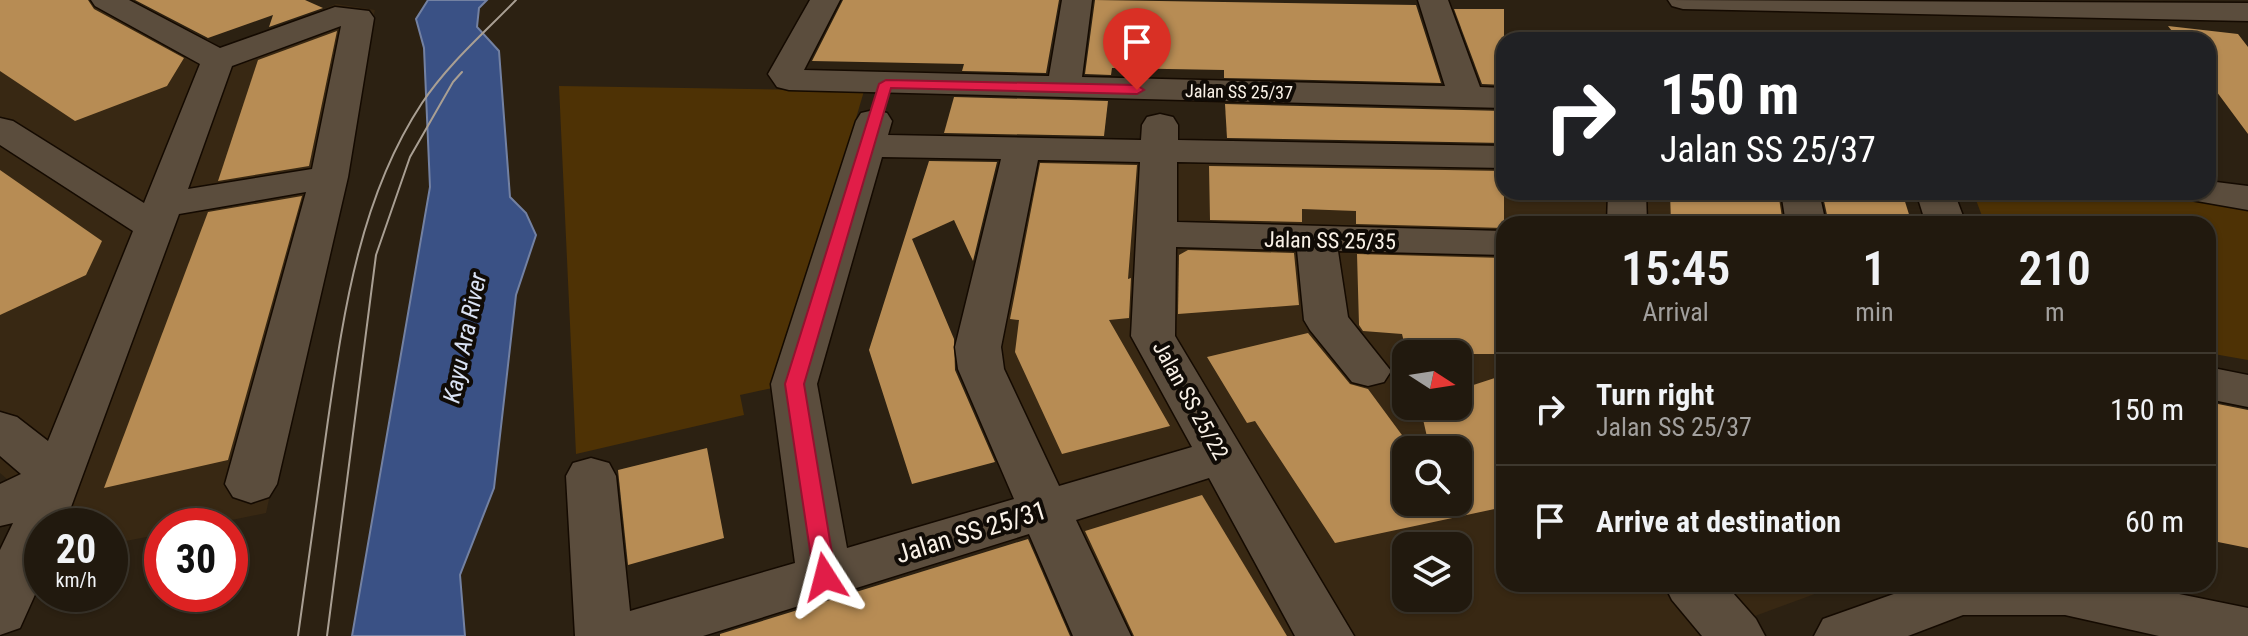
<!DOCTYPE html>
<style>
:root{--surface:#21190e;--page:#292217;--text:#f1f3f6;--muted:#a2a09e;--line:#3e382e}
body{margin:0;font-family:"Roboto Condensed",sans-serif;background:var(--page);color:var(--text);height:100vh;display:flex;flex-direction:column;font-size:30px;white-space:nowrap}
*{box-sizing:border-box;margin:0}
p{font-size:26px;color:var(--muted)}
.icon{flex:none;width:44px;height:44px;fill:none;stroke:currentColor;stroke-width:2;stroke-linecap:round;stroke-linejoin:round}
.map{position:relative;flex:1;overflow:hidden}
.panel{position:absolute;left:1496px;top:216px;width:720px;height:376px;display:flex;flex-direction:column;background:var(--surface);border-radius:24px;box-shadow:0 2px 6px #0004,0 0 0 2px var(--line)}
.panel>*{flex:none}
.hud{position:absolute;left:1496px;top:32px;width:720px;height:168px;border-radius:24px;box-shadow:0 2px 6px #0004,0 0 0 2px var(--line);background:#202124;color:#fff;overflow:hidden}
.needle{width:52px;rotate:102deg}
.tools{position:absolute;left:1392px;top:340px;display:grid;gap:16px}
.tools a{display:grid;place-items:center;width:80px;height:80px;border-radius:16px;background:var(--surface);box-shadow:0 2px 6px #0004,0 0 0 2px var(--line);font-size:40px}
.speed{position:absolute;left:24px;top:508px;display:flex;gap:16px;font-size:40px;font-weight:700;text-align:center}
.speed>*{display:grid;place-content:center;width:104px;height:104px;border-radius:50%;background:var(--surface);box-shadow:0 2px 6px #0004,0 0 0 2px var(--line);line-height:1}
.speed small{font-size:20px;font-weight:400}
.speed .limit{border:12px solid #d22;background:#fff;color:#111}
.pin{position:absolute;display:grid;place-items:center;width:68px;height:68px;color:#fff;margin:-82px -34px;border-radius:50% 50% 50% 0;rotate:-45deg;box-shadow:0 0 8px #0007}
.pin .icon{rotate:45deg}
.me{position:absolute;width:88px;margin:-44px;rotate:351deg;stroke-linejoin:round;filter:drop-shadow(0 0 6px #0008)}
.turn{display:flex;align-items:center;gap:28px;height:168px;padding:0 32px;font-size:36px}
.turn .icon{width:104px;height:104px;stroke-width:2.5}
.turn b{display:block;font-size:56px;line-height:68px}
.eta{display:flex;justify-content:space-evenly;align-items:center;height:136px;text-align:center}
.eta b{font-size:48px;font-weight:600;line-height:56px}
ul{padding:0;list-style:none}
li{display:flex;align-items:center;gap:24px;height:112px;padding:0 32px;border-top:2px solid var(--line)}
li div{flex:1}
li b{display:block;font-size:30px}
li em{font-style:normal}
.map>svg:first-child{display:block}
.built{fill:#382813;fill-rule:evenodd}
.green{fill:#4e3205}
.water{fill:#3a5185;stroke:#7381a2;stroke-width:2}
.building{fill:#b78c54}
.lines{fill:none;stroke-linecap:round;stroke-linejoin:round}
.minor-casing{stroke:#140a01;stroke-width:3}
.minor{fill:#5b4d3d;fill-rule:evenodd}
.tram{stroke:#a99f93;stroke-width:2}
.route{fill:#e11d48;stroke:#92132f;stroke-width:2}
.labels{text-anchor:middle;stroke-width:8;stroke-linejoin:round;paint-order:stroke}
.far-street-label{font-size:18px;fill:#f9f1e7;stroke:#100b06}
.street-label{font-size:22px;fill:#f9f1e7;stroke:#100b06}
.water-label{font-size:24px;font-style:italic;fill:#dae2f3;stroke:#100b06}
.near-street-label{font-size:26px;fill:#f9f1e7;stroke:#100b06}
</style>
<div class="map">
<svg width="2248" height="636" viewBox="0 0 2248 636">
<rect width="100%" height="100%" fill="#2c2112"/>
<!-- built -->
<g class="built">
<path d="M0 0H133L223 48 336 4 375 10 266 513 202 526H162V534L110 544V526H61L0 473Z"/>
<path d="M1013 151 1504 162V192H1793L1798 224H1504V584H1842L1701 636H1091L970 352ZM1406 354H1458V406H1406ZM1406 450H1458V502H1406ZM1406 546H1458V598H1406Z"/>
</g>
<!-- green -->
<g class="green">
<path d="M559 86 864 91 777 387 740 395 744 415 576 454Z"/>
<path d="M1973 192H2172L2248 203V360L2208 353V224H1985Z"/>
</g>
<!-- water -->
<path class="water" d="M428 0H487L479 8 477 27 499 51 510 197 526 213 536 235 516 295 494 488 460 575 465 636H352L430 187 424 48 416 19Z"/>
<!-- building -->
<g class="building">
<path d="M0 0H88L94 9 184 58 167 86 75 121 0 71Z"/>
<path d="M135 0H305L323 8 269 27 273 15 208 38Z"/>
<path d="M843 0H1059L1046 73 962 71 964 64 812 61Z"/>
<path d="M1095 0 1416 5 1441 83 1224 78V70L1112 68 1111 75 1085 74Z"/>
<path d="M1454 9H1504V85L1482 84Z"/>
<path d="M2168 26 2238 34 2248 47V134L2208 80V40H2179Z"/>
<path d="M337 31 309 166 218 181 258 60Z"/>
<path d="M954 97 1108 101 1104 136 944 133Z"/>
<path d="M1225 104 1504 111V143L1227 138Z"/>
<path d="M929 161 997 162 973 261 954 220 912 239 954 339 955 370 995 462 912 484 869 350Z"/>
<path d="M1040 163 1137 165 1128 279 1131 278 1129 318 1109 320 1170 426 1062 454 1015 352 1019 320 1010 319Z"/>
<path d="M1209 166 1504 171V228L1356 224V211L1302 209V222L1210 220Z"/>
<path d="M0 170 102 241 86 275 0 315Z"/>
<path d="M1670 192H1778L1783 224H1671Z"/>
<path d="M1822 192H1902L1912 224H1829Z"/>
<path d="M302 196 228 460 104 488 208 212Z"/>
<path d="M1188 250 1294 253 1299 305 1178 314 1179 255Z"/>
<path d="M1357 254 1504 258V354H1407L1402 334 1363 331 1359 325Z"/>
<path d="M1308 333 1350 384 1368 389 1413 450H1406V502H1458V450H1430L1420 406H1458V390L1504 375V507L1335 543 1255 421 1247 423 1207 357Z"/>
<path d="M2208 402 2248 410V548L2208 540Z"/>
<path d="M707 448 724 538 628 565 618 470Z"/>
<path d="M1202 495 1287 636H1134L1085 531Z"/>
<path d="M1028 539 1070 636H720V634Z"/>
</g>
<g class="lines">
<defs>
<g id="minor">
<path d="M91 0H129L220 48 335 7 369 11 374 18 348 177 277 484 269 497 251 503 233 497 225 484 306 192 179 214 64 526H42V579L20 628 0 635V550L13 523 0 526V484L21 474 0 456V412L17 417 48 441 133 231 0 145V118L13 121 144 203 200 64 95 6ZM341 26 312 169 188 189 232 66Z"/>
<path d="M810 0H840L804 70 1049 76 1062 0H1092L1082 77 1445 86 1418 0H1448L1480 87 1504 88V108L789 90 777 87 768 74Z"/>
<path d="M1668 0 2248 3V21L1683 9 1672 6Z"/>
<path d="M874 110 887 113 892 121 888 135 1141 140 1142 125 1147 117 1160 114 1173 117 1178 125V140L1504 146V168L1177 162V222L1504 231V255L1338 251 1348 317 1391 371 1384 382 1368 386 1352 382 1310 330 1304 320 1297 250 1176 247 1175 336 1354 636H1295L1209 478 1076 520 1131 636H1073L1029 534 703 636H575L566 476 573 463 591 458 609 463 616 476 630 611 795 563 771 384 856 121 861 113ZM882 157 1001 159 955 347 958 369 1014 499 847 548 817 384ZM1038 160 1140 162 1131 336 1192 447 1059 486 1004 369 1001 347Z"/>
<path d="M2208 181 2248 186V210L2191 200 2186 192H2208Z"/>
<path d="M1608 192H1646L1647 224H1607Z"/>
<path d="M1781 192H1819L1826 224H1786Z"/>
<path d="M1916 192H1954L1966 224H1926Z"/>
<path d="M2208 367 2248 375V407L2208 399Z"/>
<path d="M1664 584H1725L1756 619 1765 636H1702L1672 600Z"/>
<path d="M1922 584H2130L2248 608V636H2159L2065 615H1963L1908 636H1814L1823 619Z"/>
</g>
</defs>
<!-- minor casing -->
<use href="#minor" class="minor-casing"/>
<!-- minor -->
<use href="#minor" class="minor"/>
<!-- tram -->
<g class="tram">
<path d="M298 636C308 564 318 492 328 420 344 310 360 197 422 103 448 64 484 33 516 0"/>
<path d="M327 636 376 255 410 157 453 82 462 72"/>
</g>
</g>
<!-- route -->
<path class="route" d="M886 80 1137 85 1144 90 1137 94 891 88 804 384 836 577 833 583 825 586 817 583 814 577 785 384 879 84Z"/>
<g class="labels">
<!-- far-street labels -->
<g class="far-street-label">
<text transform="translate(1239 92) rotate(1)" y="6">Jalan SS 25/37</text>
</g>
<!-- street labels -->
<g class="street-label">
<text transform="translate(1330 240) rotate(1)" y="8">Jalan SS 25/35</text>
<text transform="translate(1191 400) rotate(61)" y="8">Jalan SS 25/22</text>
</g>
<!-- water labels -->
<g class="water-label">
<text transform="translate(465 338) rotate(-78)" y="8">Kayu Ara River</text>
</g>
<!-- near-street labels -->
<g class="near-street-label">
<text transform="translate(971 532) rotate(-17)" y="9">Jalan SS 25/31</text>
</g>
</g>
</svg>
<div class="tools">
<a><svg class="needle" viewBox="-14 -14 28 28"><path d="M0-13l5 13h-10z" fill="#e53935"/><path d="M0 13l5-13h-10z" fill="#a2a09e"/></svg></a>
<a><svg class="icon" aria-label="search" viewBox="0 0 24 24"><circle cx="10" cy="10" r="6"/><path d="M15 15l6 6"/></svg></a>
<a><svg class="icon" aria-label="layers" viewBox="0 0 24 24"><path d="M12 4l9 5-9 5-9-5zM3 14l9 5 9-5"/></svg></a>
</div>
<div class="speed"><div>20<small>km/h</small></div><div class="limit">30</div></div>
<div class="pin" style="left:1137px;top:90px;background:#d93025"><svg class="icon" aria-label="arrive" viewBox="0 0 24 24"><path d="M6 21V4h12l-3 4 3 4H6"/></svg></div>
<svg class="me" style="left:825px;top:577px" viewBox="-20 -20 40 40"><path d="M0-17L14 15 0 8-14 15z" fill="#e11d48" stroke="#fff" stroke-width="4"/></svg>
<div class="hud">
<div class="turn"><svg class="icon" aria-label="right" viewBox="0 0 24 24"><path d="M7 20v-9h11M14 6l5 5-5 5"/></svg><div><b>150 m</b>Jalan SS 25/37</div></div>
</div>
<section class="panel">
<div class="eta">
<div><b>15:45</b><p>Arrival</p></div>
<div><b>1</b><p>min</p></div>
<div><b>210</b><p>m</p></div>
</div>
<ul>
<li><svg class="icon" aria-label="right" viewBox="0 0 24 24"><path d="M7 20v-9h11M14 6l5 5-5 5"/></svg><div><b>Turn right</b><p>Jalan SS 25/37</p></div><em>150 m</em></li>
<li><svg class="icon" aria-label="arrive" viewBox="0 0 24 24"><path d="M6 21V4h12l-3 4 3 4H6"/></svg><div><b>Arrive at destination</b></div><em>60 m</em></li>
</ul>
</section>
</div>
